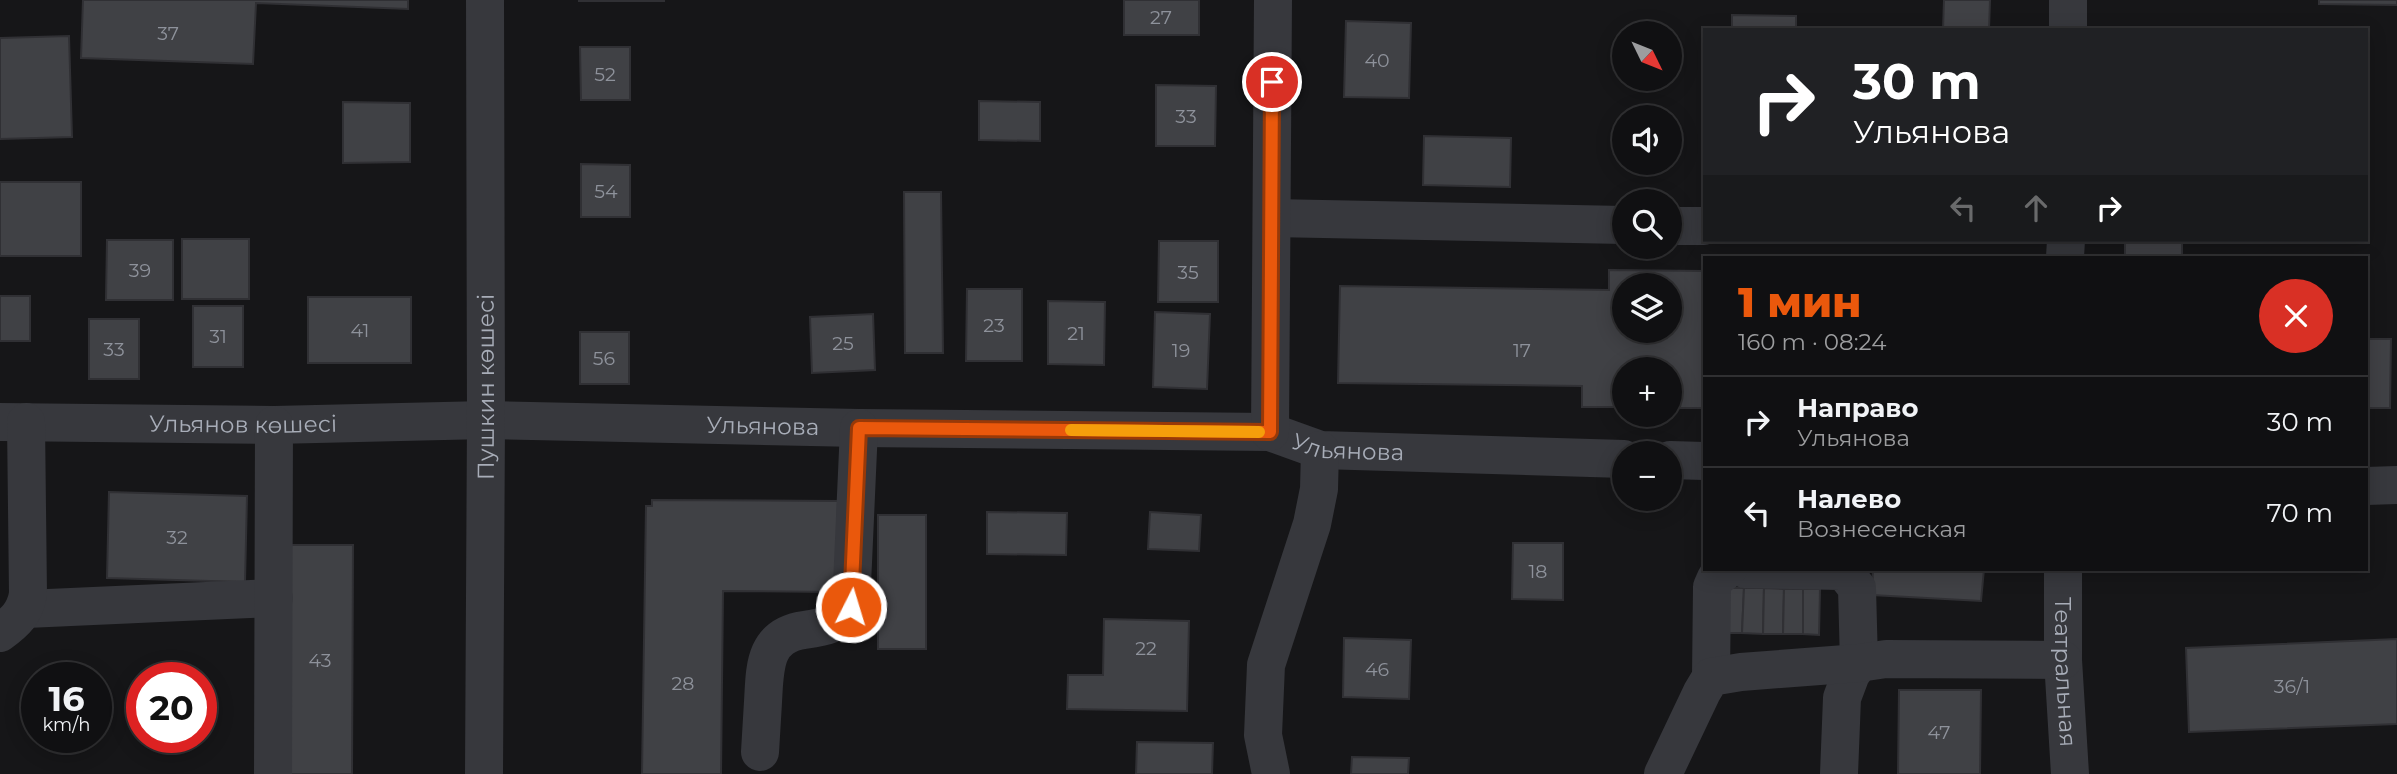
<!DOCTYPE html>
<html lang="ru">
<meta charset="utf-8">
<style>
:root{--surface:#101012;--page:#19191b;--text:#f1f3f6;--muted:#9c9d9f;--line:#303032;--accent:#ea580c}
body{margin:0;font-family:Montserrat,sans-serif;background:var(--page);color:var(--text);height:100vh;display:flex;flex-direction:column;font-size:26px;white-space:nowrap}
*{box-sizing:border-box;margin:0}
p{font-size:23px;color:var(--muted)}
.icon{flex:none;width:38px;height:38px;fill:none;stroke:currentColor;stroke-width:2;stroke-linecap:round;stroke-linejoin:round}
.map{position:relative;flex:1;overflow:hidden}
.sheet{position:absolute;left:1703px;top:256px;width:665px;height:315px;display:flex;flex-direction:column;background:var(--surface);border-radius:0px;box-shadow:0 4px 18px #0003,0 0 0 2px var(--line)}
.sheet>*{flex:none}
.top-card{position:absolute;left:1703px;top:28px;width:665px;height:214px;border-radius:0px;box-shadow:0 4px 18px #0003,0 0 0 2px var(--line);background:#202124;color:#fff;overflow:hidden}
.needle{width:46px;rotate:133deg}
.tools{position:absolute;left:1612px;top:21px;display:grid;gap:14px}
.tools a{display:grid;place-items:center;width:70px;height:70px;border-radius:50%;background:var(--surface);box-shadow:0 4px 18px #0003,0 0 0 2px var(--line);font-size:35px}
.speed{position:absolute;left:21px;top:662px;display:flex;gap:14px;font-size:35px;font-weight:700;text-align:center}
.speed>*{display:grid;place-content:center;width:91px;height:91px;border-radius:50%;background:var(--surface);box-shadow:0 4px 18px #0003,0 0 0 2px var(--line);line-height:1}
.speed small{font-size:18px;font-weight:400}
.speed .limit{border:10px solid #d22;background:#fff;color:#111}
.pin{position:absolute;display:grid;place-items:center;width:60px;height:60px;color:#fff;margin:-30px;border:4px solid #fff;border-radius:50%;box-shadow:0 2px 7px #0007}
.me{position:absolute;width:77px;margin:-38px;rotate:5deg;stroke-linejoin:round;filter:drop-shadow(0 0 5px #0008)}
.turn{display:flex;align-items:center;gap:24px;height:147px;padding:0 35px;font-size:32px}
.turn .icon{width:91px;height:91px;stroke-width:2.5}
.turn b{display:block;font-size:49px;line-height:60px}
.lanes{display:flex;align-items:center;height:66px;padding:0 35px;background:#0003;justify-content:center;gap:35px;direction:ltr}
.lanes .off{opacity:.35}
.round{display:grid;place-items:center;flex:none;width:74px;height:74px;border-radius:37px;background:var(--page)}
.summary{display:flex;align-items:center;justify-content:space-between;height:119px;padding:0 35px}
h1{font-size:42px;font-weight:800;line-height:52px;color:var(--accent)}
ul{padding:0;list-style:none}
li{display:flex;align-items:center;gap:21px;height:91px;padding:0 35px;border-top:2px solid var(--line)}
li div{flex:1}
li b{display:block;font-size:26px}
li em{font-style:normal}
.map>svg:first-child{display:block}
.building{fill:#404145;stroke:#303034;stroke-width:2;fill-rule:evenodd}
.lines{fill:none;stroke-linecap:round;stroke-linejoin:round}
.minor{stroke:#37383d;stroke-width:38}
.route-casing{stroke:#983908;stroke-width:18}
.route{stroke:#ea580c;stroke-width:12}
.slow{stroke:#f59e0b;stroke-width:12}
.labels{text-anchor:middle;stroke-width:7;stroke-linejoin:round;paint-order:stroke}
.number-label{font-size:19px;fill:#8e929b}
.street-label{font-size:23px;fill:#a8adb8;stroke:#111113}
</style>
<div class="map">
<svg width="2397" height="774" viewBox="0 0 2397 774">
<rect width="100%" height="100%" fill="#161618"/>
<!-- building -->
<g class="building">
<path d="M83 0H408V9L256 3 253 64 81 58Z"/>
<rect x="579" y="0" width="85" height="1"/>
<rect x="1124" y="0" width="75" height="35"/>
<path d="M1944 0H1990L1989 30H1943Z"/>
<path d="M2319 0H2397V5L2319 4Z"/>
<path d="M1732 15 1796 16V30H1732Z"/>
<path d="M1346 21 1411 23 1409 98 1344 97Z"/>
<path d="M69 36 72 137 0 139V38Z"/>
<path d="M580 47H630V100H581Z"/>
<path d="M1156 85 1216 86 1215 146H1156Z"/>
<path d="M979 101 1040 102V141L979 140Z"/>
<path d="M343 102 410 103V162L343 163Z"/>
<path d="M1424 136 1511 138 1510 187 1423 185Z"/>
<path d="M581 164 630 165V217H581Z"/>
<rect x="0" y="182" width="81" height="74"/>
<path d="M904 192H941L943 353H905Z"/>
<rect x="182" y="239" width="67" height="60"/>
<path d="M107 240H173V300H106Z"/>
<rect x="2125" y="240" width="57" height="17"/>
<path d="M1159 241H1218V302H1158Z"/>
<path d="M1609 270 1704 271V408H1670V369H1624V407H1582V386L1338 383 1340 286 1609 290ZM1624 285H1670V331H1624Z"/>
<path d="M967 289H1022V361H966Z"/>
<rect x="0" y="296" width="30" height="45"/>
<rect x="308" y="297" width="103" height="66"/>
<path d="M1048 301 1105 302 1104 365 1048 364Z"/>
<rect x="193" y="306" width="50" height="61"/>
<path d="M1155 312 1210 314 1207 389 1153 387Z"/>
<path d="M873 314 875 370 812 373 810 317Z"/>
<rect x="89" y="319" width="50" height="60"/>
<rect x="580" y="332" width="49" height="52"/>
<path d="M2366 339H2391L2390 408H2366Z"/>
<path d="M109 492 247 496 245 582 107 578Z"/>
<path d="M652 500 838 501 836 592 723 591 721 774H642L646 506H652Z"/>
<path d="M987 512 1067 513 1066 555 987 554Z"/>
<path d="M1150 512 1201 515 1199 551 1148 549Z"/>
<rect x="878" y="515" width="48" height="134"/>
<path d="M1513 543H1563V600L1512 599Z"/>
<path d="M288 545H353L352 774H286Z"/>
<path d="M1873 569H1984L1981 601 1872 595Z"/>
<path d="M1722 588H1744L1742 633H1721Z"/>
<path d="M1744 588H1764L1763 634 1742 633Z"/>
<path d="M1764 588 1784 589 1783 634H1763Z"/>
<path d="M1784 589H1803V634H1783Z"/>
<path d="M1803 589H1820L1819 635 1803 634Z"/>
<path d="M1104 619 1189 621 1187 711 1067 709 1068 675H1103Z"/>
<path d="M1344 638 1411 640 1409 699 1343 697Z"/>
<path d="M2397 639V724L2189 732 2186 648Z"/>
<path d="M1899 690H1981L1980 774H1898Z"/>
<path d="M1137 742 1213 743 1212 774H1136Z"/>
<path d="M1352 757 1409 758 1408 774H1351Z"/>
</g>
<g class="lines">
<!-- minor -->
<g class="minor">
<path d="M2068 30V0"/>
<path d="M1272 218 1624 225"/>
<path d="M1670 226H1704"/>
<path d="M2065 257 2066 240"/>
<path id="s1" d="M0 422 274 425 486 420 859 428 1270 432 1320 450 1624 459"/>
<path d="M1270 432 1273 0"/>
<path d="M1670 460 1704 461"/>
<path d="M2366 486 2397 485"/>
<path d="M1745 569 1840 571 1846 574 1857 588 1859 663 1851 674 1842 698 1839 774"/>
<path id="s2" d="M2063 569V660L2070 774"/>
<path d="M26 609 274 598"/>
<path d="M0 633C15 622 25 613 28 594L26 422"/>
<path d="M1711 677 1712 587 1716 578 1728 569"/>
<path d="M760 752C761 735 762 719 763 702 765 669 763 636 804 630 825 627 838 625 851 607L859 428"/>
<path d="M273 774 274 425"/>
<path id="s3" d="M484 774 486 420 485 0"/>
<path d="M1271 774 1263 735 1266 665 1312 524 1319 489 1320 450"/>
<path d="M1663 774 1702 692 1711 677 1741 672 1859 663 1886 659 2063 660"/>
</g>
</g>
<g class="lines">
<defs>
<path id="route" d="M851 607 859 428 1270 432 1272 82"/>
</defs>
<!-- route casing -->
<use href="#route" class="route-casing"/>
<!-- route -->
<use href="#route" class="route"/>
<!-- slow -->
<path class="slow" d="M1071 430 1259 432"/>
</g>
<g class="labels">
<!-- number labels -->
<g class="number-label">
<text x="1161" y="24">27</text>
<text x="168" y="40">37</text>
<text x="1377" y="67">40</text>
<text x="605" y="81">52</text>
<text x="1186" y="123">33</text>
<text x="606" y="198">54</text>
<text x="140" y="277">39</text>
<text x="1188" y="279">35</text>
<text x="994" y="332">23</text>
<text x="360" y="337">41</text>
<text x="1076" y="340">21</text>
<text x="218" y="343">31</text>
<text x="843" y="350">25</text>
<text x="114" y="356">33</text>
<text x="1181" y="357">19</text>
<text x="1522" y="357">17</text>
<text x="604" y="365">56</text>
<text x="177" y="544">32</text>
<text x="1538" y="578">18</text>
<text x="1146" y="655">22</text>
<text x="320" y="667">43</text>
<text x="1377" y="676">46</text>
<text x="683" y="690">28</text>
<text x="2292" y="693">36/1</text>
<text x="1939" y="739">47</text>
</g>
<!-- street labels -->
<g class="street-label">
<text dy="8" stroke="none"><textPath href="#s3" startOffset="387">Пушкин көшесі</textPath></text>
<text dy="8" stroke="none"><textPath href="#s1" startOffset="243">Ульянов көшесі</textPath></text>
<text dy="8" stroke="none"><textPath href="#s1" startOffset="763">Ульянова</textPath></text>
<text dy="8" stroke="none"><textPath href="#s1" startOffset="1351">Ульянова</textPath></text>
<text dy="8" stroke="none"><textPath href="#s2" startOffset="103">Театральная</textPath></text>
</g>
</g>
</svg>
<div class="tools">
<a><svg class="needle" viewBox="-14 -14 28 28"><path d="M0-13l5 13h-10z" fill="#e53935"/><path d="M0 13l5-13h-10z" fill="#9c9d9f"/></svg></a>
<a><svg class="icon" aria-label="sound" viewBox="0 0 24 24"><path d="M4 9h4l5-4v14l-5-4H4zM17 9q2 3 0 6"/></svg></a>
<a><svg class="icon" aria-label="search" viewBox="0 0 24 24"><circle cx="10" cy="10" r="6"/><path d="M15 15l6 6"/></svg></a>
<a><svg class="icon" aria-label="layers" viewBox="0 0 24 24"><path d="M12 4l9 5-9 5-9-5zM3 14l9 5 9-5"/></svg></a>
<a>+</a>
<a>−</a>
</div>
<div class="speed"><div>16<small>km/h</small></div><div class="limit">20</div></div>
<div class="pin" style="left:1272px;top:82px;background:#d93025"><svg class="icon" aria-label="arrive" viewBox="0 0 24 24"><path d="M6 21V4h12l-3 4 3 4H6"/></svg></div>
<svg class="me" style="left:851px;top:607px" viewBox="-20 -20 40 40"><circle r="17" fill="#ea580c" stroke="#fff" stroke-width="3"/><path d="M0-11L8 9 0 5-8 9z" fill="#fff"/></svg>
<div class="top-card">
<div class="turn"><svg class="icon" aria-label="right" viewBox="0 0 24 24"><path d="M7 20v-9h11M14 6l5 5-5 5"/></svg><div><b>30 m</b>Ульянова</div></div>
<div class="lanes"><svg class="icon off" aria-label="left" viewBox="0 0 24 24"><path d="M17 20v-9H6M10 6l-5 5 5 5"/></svg><svg class="icon off" aria-label="ahead" viewBox="0 0 24 24"><path d="M12 20V5M6 11l6-6 6 6"/></svg><svg class="icon" aria-label="right" viewBox="0 0 24 24"><path d="M7 20v-9h11M14 6l5 5-5 5"/></svg></div>
</div>
<section class="sheet">
<div class="summary"><div><h1>1 мин</h1><p>160 m · 08:24</p></div><a class="round" style="background:#d93025;color:#fff"><svg class="icon" aria-label="close" viewBox="0 0 24 24"><path d="M6 6l12 12M18 6L6 18"/></svg></a></div>
<ul>
<li><svg class="icon" aria-label="right" viewBox="0 0 24 24"><path d="M7 20v-9h11M14 6l5 5-5 5"/></svg><div><b>Направо</b><p>Ульянова</p></div><em>30 m</em></li>
<li><svg class="icon" aria-label="left" viewBox="0 0 24 24"><path d="M17 20v-9H6M10 6l-5 5 5 5"/></svg><div><b>Налево</b><p>Вознесенская</p></div><em>70 m</em></li>
</ul>
</section>
</div>
